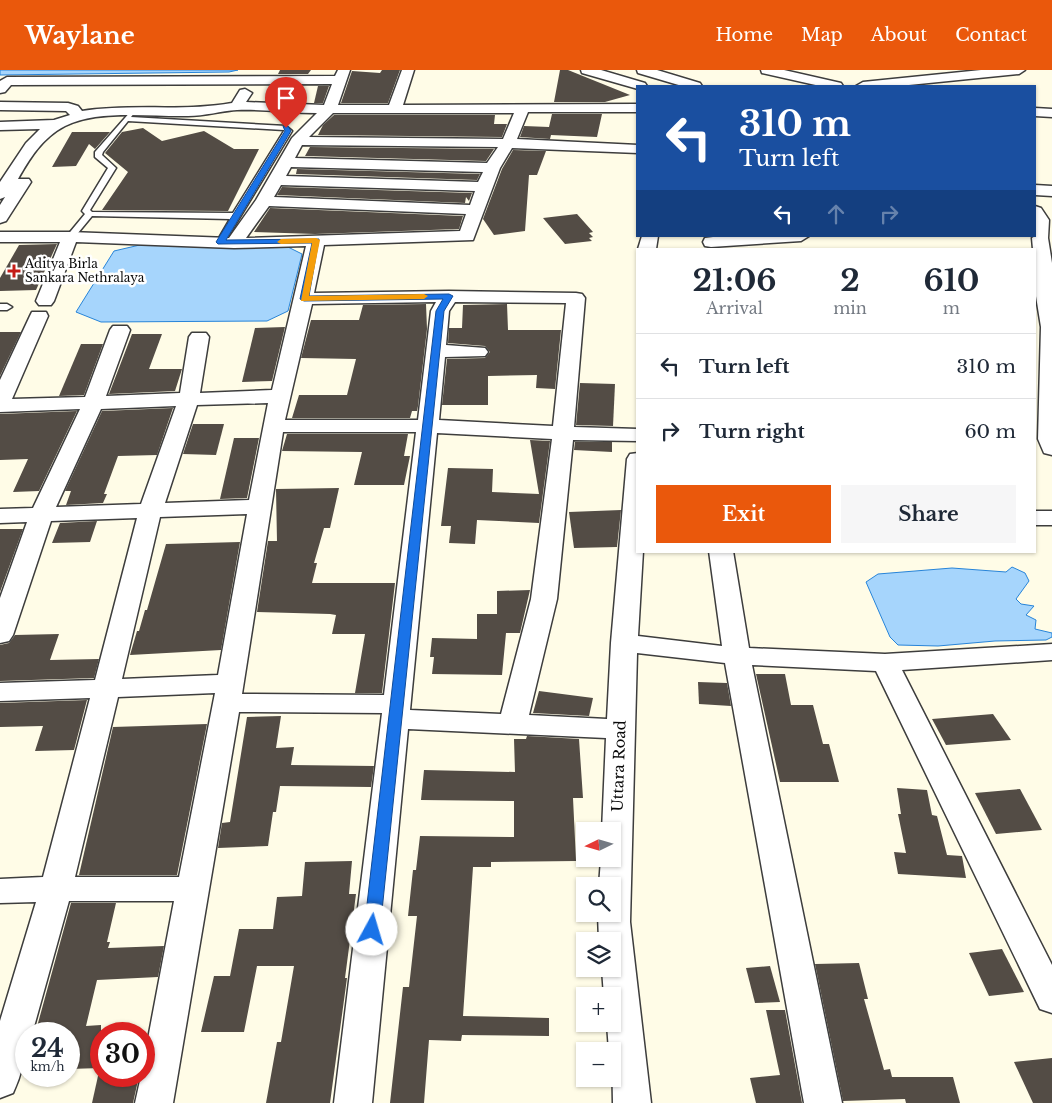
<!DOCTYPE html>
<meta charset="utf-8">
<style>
:root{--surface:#fff;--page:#f6f6f7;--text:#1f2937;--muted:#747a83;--line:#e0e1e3;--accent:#ea580c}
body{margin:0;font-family:"Libre Baskerville",serif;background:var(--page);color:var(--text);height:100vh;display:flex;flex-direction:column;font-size:19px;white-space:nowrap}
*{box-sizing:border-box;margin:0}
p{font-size:16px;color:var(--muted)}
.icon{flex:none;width:28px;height:28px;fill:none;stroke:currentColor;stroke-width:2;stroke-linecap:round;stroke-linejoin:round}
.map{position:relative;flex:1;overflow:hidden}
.side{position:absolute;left:636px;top:178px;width:400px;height:305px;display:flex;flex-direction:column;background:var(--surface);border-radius:0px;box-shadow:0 1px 4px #0004}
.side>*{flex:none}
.top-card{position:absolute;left:636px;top:15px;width:400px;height:152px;border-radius:0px;box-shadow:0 1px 4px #0004;background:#1a4fa0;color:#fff;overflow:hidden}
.needle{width:32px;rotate:265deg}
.tools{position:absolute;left:576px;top:752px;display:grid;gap:10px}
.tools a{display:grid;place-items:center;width:45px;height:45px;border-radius:0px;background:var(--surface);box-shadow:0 1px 4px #0004;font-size:25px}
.speed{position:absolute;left:15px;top:952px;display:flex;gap:10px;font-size:25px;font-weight:700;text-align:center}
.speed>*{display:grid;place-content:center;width:65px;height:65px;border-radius:50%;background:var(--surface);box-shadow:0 1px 4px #0004;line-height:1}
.speed small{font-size:12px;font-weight:400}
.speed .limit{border:8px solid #d22;background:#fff;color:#111}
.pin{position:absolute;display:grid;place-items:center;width:42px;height:42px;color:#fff;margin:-51px -21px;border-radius:50% 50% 50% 0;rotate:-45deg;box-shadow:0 0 5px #0007}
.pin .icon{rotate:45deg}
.me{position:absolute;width:55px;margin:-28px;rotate:6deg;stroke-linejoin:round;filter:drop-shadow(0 0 4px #0008)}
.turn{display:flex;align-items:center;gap:18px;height:105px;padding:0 20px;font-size:22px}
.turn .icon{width:65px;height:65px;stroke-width:2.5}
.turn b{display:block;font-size:35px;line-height:42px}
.lanes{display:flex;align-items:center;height:48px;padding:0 20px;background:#0003;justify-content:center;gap:25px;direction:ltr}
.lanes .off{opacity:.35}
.eta{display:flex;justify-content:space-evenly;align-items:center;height:85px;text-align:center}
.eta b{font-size:30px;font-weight:700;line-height:35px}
.cta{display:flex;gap:10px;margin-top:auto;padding:10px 20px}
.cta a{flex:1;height:58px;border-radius:0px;background:var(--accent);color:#fff;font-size:20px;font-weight:700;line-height:58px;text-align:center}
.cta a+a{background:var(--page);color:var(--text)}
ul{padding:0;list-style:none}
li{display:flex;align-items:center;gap:15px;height:65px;padding:0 20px;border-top:1px solid var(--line)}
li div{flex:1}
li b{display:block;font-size:19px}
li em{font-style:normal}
header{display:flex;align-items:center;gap:30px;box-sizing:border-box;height:70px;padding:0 25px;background:var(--accent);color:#fff}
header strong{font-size:24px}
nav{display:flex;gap:28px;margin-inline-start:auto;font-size:18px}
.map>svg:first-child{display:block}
.water{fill:#a6d5fc;stroke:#2784d9}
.building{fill:#534c45}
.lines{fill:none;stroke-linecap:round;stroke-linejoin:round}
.service-casing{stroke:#3d3d3d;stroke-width:3}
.minor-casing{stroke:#3d3d3d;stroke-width:3}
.service{fill:#fff;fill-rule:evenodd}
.minor{fill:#fff;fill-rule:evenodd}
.route{fill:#1a73e8;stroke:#114b97}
.slow{fill:#f59e0b}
.poi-dot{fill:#c41c17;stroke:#fff;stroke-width:2}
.labels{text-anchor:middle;stroke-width:5;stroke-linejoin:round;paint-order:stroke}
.far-poi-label{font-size:12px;fill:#0a0a0a;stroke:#fff;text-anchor:start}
.street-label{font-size:15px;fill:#0a0a0a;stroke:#fff}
</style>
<header>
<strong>Waylane</strong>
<nav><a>Home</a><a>Map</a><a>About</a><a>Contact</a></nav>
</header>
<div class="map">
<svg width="1052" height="1033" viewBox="0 0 1052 1033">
<rect width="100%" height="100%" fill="#fffce7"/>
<!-- water -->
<g class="water">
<path d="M0 0H238L229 2 0 5Z"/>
<path d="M144 174 286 176 302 184 288 241 267 251 101 252 76 242 114 181Z"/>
<path d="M1012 497 1025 503 1029 511 1016 529 1021 534 1034 536 1026 545 1036 550 1035 559 1052 563V567L1046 570 995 571 938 576 898 575 890 567 866 512 878 504 952 498 1006 502Z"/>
</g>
<!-- building -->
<g class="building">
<path d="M280 0H311L308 4H278Z"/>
<path d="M382 0H400L388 33H341L352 1 380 3Z"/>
<path d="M560 0H568L630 25 605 32H554Z"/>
<path d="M270 16H301L292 32 265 31Z"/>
<path d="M318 16H329L323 33H314Z"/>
<path d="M552 44H602L597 67 551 65 550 69 520 67 524 56 549 57Z"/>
<path d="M334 45H495L494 54H507L502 67 318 65 323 55Z"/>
<path d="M143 58 162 71 204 61 234 79H259L228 141 102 140 128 102 105 83 122 62Z"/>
<path d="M72 62H110L95 79 89 74 76 96 52 97Z"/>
<path d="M310 77 494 79 486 91 305 86Z"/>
<path d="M513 80 546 81 537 105H529L525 161 494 165 483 149 502 99Z"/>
<path d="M297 99 480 104 477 110 296 104Z"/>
<path d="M282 117 472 123 469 131 466 127 465 133 277 125Z"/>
<path d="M270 138 463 146 459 159 315 164 254 162Z"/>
<path d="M577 144 593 162 589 163 593 167 589 168 592 171 565 174 543 148Z"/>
<path d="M57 174 36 220 0 221V208L19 175Z"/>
<path d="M426 234 427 259 418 336 417 341H412L410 348H292L299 325H347L356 289 301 288 311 250H359L363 235Z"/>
<path d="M507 234 508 260H561L555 319 536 318 537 305 488 306V335H442L447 289 485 288 490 282 485 276 448 273 449 258H462L463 235Z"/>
<path d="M285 257 272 311 242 312 255 258Z"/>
<path d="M0 262H21L0 306Z"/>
<path d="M132 264H162L149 299H182L175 321 109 324Z"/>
<path d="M81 274H103L84 325 59 326Z"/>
<path d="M580 313 615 314 613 356 576 355Z"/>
<path d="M173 338 157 385 118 386 104 424H107L103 433 66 435 71 421H65L102 341Z"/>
<path d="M77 341 39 421 13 422 28 389 0 390V344Z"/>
<path d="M193 354H224L216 385 183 384Z"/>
<path d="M287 364H408L404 386H410L404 415H354L362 382 282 381Z"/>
<path d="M234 368H259L247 428 220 429Z"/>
<path d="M530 370 550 371 539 453 477 450 475 474 449 473 451 456H441L448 398 493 399 492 422 539 424Z"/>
<path d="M575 372H612V382L574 380Z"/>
<path d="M339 418 330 458H324L314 493H317L312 513H395L382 623H355L365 564H332L336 545 330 544 257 542 268 471H277L276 419Z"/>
<path d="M621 440 617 477 574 478 569 442Z"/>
<path d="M97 451 90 472 52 473 60 453Z"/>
<path d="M0 459H23L0 522Z"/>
<path d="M240 472 221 580 130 585 137 561H139L145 540H147L166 474Z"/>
<path d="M530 520 520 563H506L502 605 432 604 434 587H430L432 568 477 569V544H497V521Z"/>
<path d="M59 564 50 590 99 589 94 608 0 611V575L9 573 15 565Z"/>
<path d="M756 604H785L791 635H813L823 674H829L839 712H780Z"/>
<path d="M698 612 727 613 731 636 699 634Z"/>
<path d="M539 621 593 628 589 646 533 643Z"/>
<path d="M87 630 74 680 35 681 43 656 0 657V633Z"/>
<path d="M993 644 1011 670 946 675 932 649Z"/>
<path d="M281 646 276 678 294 677 291 695 374 696 371 717 280 716 276 742H273L268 776 218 778 222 753 230 752 247 647Z"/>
<path d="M207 654 177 805H79L113 657Z"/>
<path d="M527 666 579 669 583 728H573L576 791 491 792V797H473L463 946 549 948V966L462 965 461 971 429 970 424 1033H390L403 917H409L417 846H408L413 800H416L420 766 514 767V731L421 730 424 700 515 702 514 669H526Z"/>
<path d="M897 718 927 720 932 745 937 746 947 785 962 786 966 808 898 804 894 782 906 783 898 744H901Z"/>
<path d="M1020 719 1042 760 996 764 975 723Z"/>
<path d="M352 791 349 824H356L345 908H347L330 1033H266L277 972H281L294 896H257L244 962H201L214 906H230L239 859H273L277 827 302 826 305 792Z"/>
<path d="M71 833H116L107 872H110L108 878 164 876 158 907 97 910 86 956 101 955V998L69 999V964H35Z"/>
<path d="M1002 879 1024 922 989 926 969 883Z"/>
<path d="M859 893 868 929H864L884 1000 890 999 892 1007H953L960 1033H906L905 1029 843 1031 815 894Z"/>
<path d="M770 896 780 932 755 933 746 898Z"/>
<path d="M766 940H785L802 1033H756L750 1008 780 1005Z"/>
<path d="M1052 988V1033H1033L1014 992Z"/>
<path d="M98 1006H139L133 1033H92Z"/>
</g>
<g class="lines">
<defs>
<g id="service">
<path d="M132 40 135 42 131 47 286 56 292 61 223 175 216 173 230 149 92 146 73 169 66 167 85 144 82 141 108 98 95 87V82ZM128 51 284 60V61L233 143 92 142 90 140 116 98 102 85 103 82Z"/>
<path d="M0 234H7L12 237 7 240H0Z"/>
</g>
<g id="minor">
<path d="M338 0H350L338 35H389L402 0H414L403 35 638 34V42H528L517 69 638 75V83L512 78 500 98 473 170 324 175 314 223 449 221 576 223 582 224 585 228 574 357 638 359V371L573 370 557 529 529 645 607 649 611 573 627 389 630 384 638 383V481H643L638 566 722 576 709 481H733L749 578 885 584 1052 574V590L902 600 1052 895V943L1040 939 876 601 752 595 842 1033H804L725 593 637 583 630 852 651 1033H613L612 981H609L607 954H612V926H604L602 899H612V871H599L598 844H612V816H599L601 789H612V761H602L606 668 408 659 372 1033H334L382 643 239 642 173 1033H135L141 1006H144V990L174 831H69L32 964H26C26 985 22 1004 13 1023L0 1028V951L36 832 0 833V809L43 807 90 628 0 631V613L95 610 137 448 51 451 13 565 9 571 0 573V528L27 452 0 453V439L33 438 80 339 0 342V310L30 246 32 242H46L48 246 12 329 85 327 110 260 113 256H127L130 260 106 326 180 323 189 267 192 263H206L209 267 200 323 272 320 306 176 234 178 76 172 54 231 51 235H39L36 231 60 172H0V162H70L229 168 256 130 292 68 317 43C291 43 263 39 237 40 221 41 205 46 188 46 152 47 98 39 65 56 42 68 30 88 18 109H29L31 112 6 151 0 153V135L5 127 0 129V112L26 73 40 59 0 60V52L54 50 70 45 66 41 0 40V32L68 33 78 36 82 41C132 33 182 42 232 33L240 20 245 19 252 23 246 32 324 35 332 14 11 15 5 22 0 23V11L7 7 335 6ZM333 43H514L503 69 309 67ZM302 75 498 77 487 93 295 88ZM291 97 483 102 478 112 286 106ZM281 115 475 121 470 135 274 127ZM269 136 466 144 460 161 246 168ZM436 232 431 241 418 350H285L312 234ZM455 232 566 233 553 356 439 350 445 287 485 286 488 282 485 278 446 275 449 241ZM268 333 249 430 165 433 197 335ZM176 336 141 434 56 437 101 339ZM283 362H416L384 625 242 624ZM437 363 552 369 531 529 501 644 410 640ZM247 444 218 605 122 609 160 447ZM215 623 179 807H75L118 627Z"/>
<path d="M581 0H601L645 13 647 16H638V19L582 3Z"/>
<path d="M637 0H657L700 13 702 16H682L638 3Z"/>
<path d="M761 0H784L841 13 843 16H820L762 3Z"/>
<path d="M981 0H1025L1019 4 899 16H856L863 12Z"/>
<path d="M1035 38 1052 39V47L1035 46Z"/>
<path d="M1035 115 1052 116V126L1035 125Z"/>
<path d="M1035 136 1041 138 1049 150 1048 168 1052 193V385L1044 383 1038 369 1041 257 1035 220V179H1033L1032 168 1035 166Z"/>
<path d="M642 166H658L656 179H638Z"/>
<path d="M721 166H809L801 171 711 177 705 176 703 172 705 168Z"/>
<rect x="1035" y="441" width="17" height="14"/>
</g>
</defs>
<!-- service casing -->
<use href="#service" class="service-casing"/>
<!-- minor casing -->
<use href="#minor" class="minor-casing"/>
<!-- service -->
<use href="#service" class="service"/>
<!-- minor -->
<use href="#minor" class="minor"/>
</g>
<!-- route -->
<path class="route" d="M283 56H288L291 61 226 170 319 169 309 226 449 224 453 226 444 241 380 860 377 864H367L364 860 436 241 443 229 304 231 300 229 312 173 218 174 216 172 285 61Z"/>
<!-- slow -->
<path class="slow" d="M316 168 320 170 309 226 424 224 428 226 424 229 301 231 312 173 281 174 277 172 281 169Z"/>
<!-- markers -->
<path class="poi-dot" d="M11.5 193.5h5v5h5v5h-5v5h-5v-5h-5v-5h5z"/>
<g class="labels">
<!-- far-poi labels -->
<g class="far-poi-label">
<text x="25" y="198">Aditya Birla<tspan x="25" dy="14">Sankara Nethralaya</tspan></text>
</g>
<!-- street labels -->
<g class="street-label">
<text transform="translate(619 696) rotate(-88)" y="5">Uttara Road</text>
</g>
</g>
</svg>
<div class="tools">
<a><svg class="needle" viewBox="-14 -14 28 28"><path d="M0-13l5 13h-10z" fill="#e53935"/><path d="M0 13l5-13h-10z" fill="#747a83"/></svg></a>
<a><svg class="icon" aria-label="search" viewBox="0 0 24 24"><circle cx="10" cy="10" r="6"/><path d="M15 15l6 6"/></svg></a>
<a><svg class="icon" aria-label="layers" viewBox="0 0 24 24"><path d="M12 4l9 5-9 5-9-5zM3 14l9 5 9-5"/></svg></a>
<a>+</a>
<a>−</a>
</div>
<div class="speed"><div>24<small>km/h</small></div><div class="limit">30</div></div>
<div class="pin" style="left:286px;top:58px;background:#d93025"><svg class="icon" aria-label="arrive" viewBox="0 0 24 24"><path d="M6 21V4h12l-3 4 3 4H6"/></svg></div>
<svg class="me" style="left:372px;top:860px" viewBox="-20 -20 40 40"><circle r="19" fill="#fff"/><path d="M0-13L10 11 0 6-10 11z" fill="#1a73e8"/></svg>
<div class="top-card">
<div class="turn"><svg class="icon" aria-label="left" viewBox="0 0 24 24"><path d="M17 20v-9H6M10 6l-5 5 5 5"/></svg><div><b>310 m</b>Turn left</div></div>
<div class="lanes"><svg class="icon" aria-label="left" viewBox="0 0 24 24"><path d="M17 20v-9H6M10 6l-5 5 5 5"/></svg><svg class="icon off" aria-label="ahead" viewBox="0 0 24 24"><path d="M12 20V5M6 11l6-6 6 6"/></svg><svg class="icon off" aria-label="right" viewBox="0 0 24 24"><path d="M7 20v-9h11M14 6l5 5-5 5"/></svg></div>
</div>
<section class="side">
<div class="eta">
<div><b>21:06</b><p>Arrival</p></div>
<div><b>2</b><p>min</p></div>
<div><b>610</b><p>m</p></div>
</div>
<ul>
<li><svg class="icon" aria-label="left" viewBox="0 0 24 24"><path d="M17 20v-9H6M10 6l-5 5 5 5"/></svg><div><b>Turn left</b></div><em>310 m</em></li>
<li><svg class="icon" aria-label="right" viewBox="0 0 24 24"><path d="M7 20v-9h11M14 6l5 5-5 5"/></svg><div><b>Turn right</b></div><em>60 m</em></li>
</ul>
<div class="cta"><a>Exit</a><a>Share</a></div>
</section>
</div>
